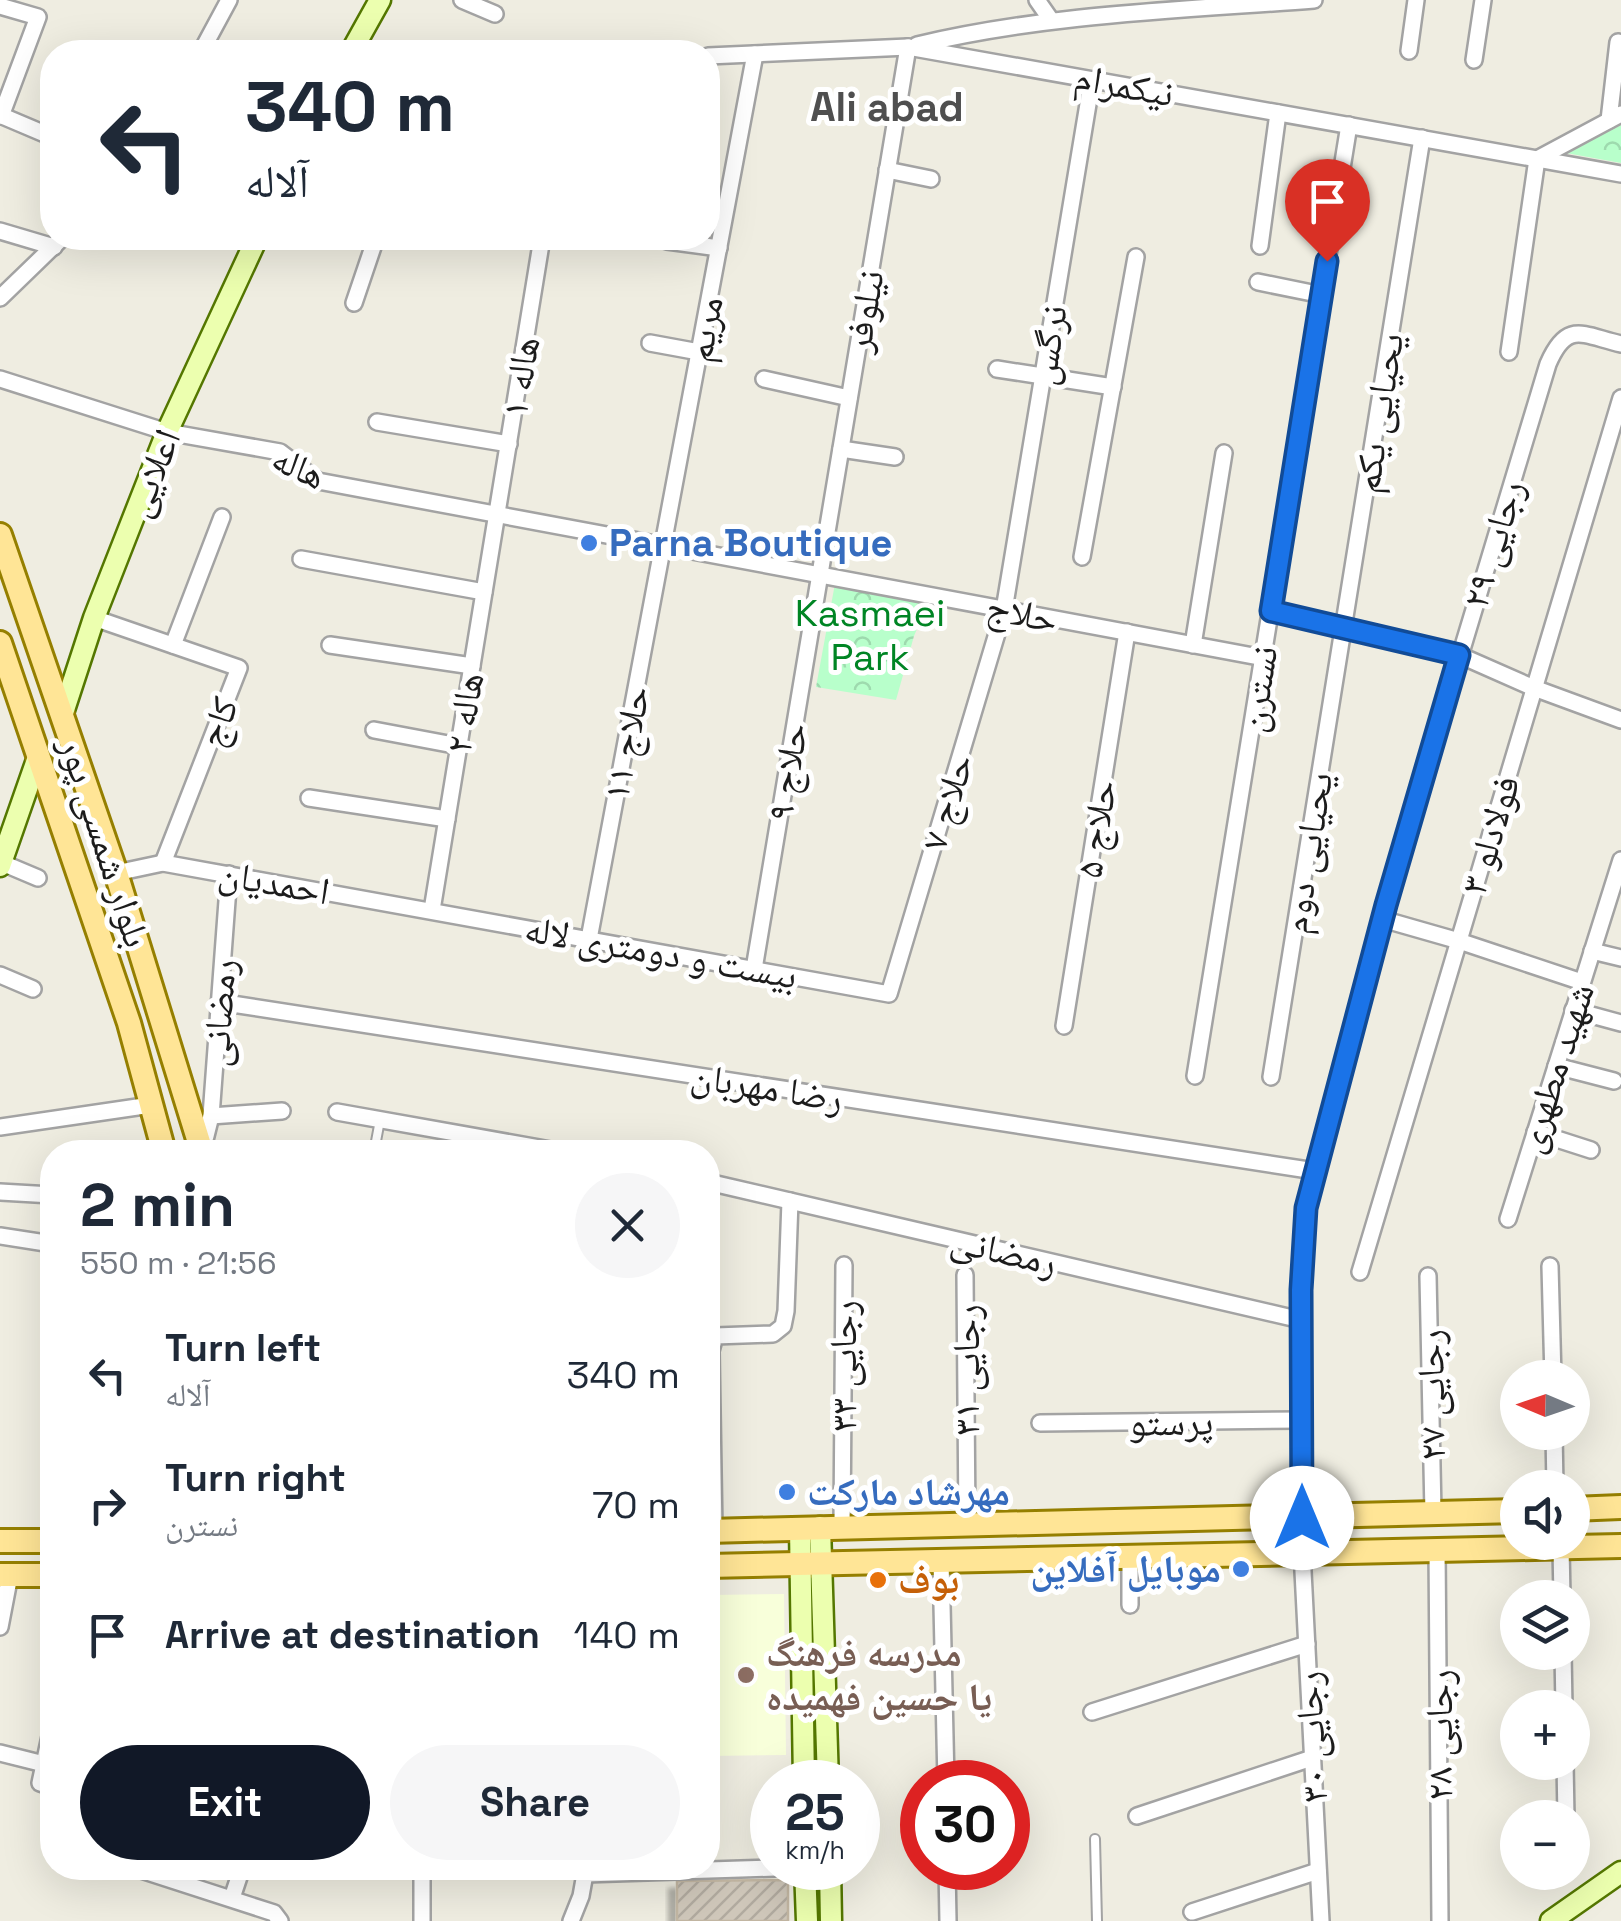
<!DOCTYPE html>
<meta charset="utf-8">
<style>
:root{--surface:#fff;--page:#f6f6f7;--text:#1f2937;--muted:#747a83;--accent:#111827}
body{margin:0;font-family:"Space Grotesk","Noto Naskh Arabic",sans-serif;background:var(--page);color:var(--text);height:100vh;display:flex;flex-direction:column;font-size:38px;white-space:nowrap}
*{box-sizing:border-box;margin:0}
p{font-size:32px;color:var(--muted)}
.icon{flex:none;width:55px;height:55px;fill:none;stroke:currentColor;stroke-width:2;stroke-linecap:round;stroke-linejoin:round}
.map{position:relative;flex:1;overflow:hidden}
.panel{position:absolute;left:40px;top:1140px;width:680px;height:740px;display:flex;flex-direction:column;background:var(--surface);border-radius:40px;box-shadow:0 10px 40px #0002}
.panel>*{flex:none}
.guide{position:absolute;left:40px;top:40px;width:680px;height:210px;border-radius:40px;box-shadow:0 10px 40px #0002;background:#fff;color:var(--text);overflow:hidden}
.needle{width:65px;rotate:272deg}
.fabs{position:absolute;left:1500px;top:1360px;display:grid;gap:20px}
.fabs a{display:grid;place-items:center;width:90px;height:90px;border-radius:50%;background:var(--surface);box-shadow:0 10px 40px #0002;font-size:50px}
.speed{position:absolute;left:750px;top:1760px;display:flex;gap:20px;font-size:50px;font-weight:700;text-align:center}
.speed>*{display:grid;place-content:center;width:130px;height:130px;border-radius:50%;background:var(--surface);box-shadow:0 10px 40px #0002;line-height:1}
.speed small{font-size:25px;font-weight:400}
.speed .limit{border:15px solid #d22;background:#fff;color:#111}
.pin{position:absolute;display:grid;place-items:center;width:85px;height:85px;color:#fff;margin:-102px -42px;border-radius:50% 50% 50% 0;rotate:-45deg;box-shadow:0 0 10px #0007}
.pin .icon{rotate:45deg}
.me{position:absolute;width:110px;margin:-55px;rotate:0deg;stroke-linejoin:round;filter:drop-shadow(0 0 8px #0008)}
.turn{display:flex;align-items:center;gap:35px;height:210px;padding:0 40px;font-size:45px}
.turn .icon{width:130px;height:130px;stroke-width:2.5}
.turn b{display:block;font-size:70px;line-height:85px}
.round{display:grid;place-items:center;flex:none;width:105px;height:105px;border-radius:52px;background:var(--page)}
.head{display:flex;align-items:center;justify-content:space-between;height:170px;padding:0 40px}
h1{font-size:60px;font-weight:700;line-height:75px}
.cta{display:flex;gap:20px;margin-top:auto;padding:20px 40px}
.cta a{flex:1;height:115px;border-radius:60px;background:var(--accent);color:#fff;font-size:40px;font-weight:700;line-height:115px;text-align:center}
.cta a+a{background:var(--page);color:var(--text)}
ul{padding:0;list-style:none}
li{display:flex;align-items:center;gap:30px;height:130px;padding:0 40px}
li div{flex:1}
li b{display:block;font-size:38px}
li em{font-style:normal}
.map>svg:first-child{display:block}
.education{fill:#f8ffda}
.park{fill:url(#park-crowns)}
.building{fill:url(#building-hatch);stroke:#c2b6a2;stroke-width:2.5;filter:url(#shadow)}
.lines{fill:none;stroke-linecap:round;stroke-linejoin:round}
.lane-casing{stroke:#a3a3a3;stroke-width:12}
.street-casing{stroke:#a3a3a3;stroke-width:20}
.secondary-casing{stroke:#547700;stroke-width:25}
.primary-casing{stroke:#957f00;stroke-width:28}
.lane{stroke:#fff;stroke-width:8}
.street{stroke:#fff;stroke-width:15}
.secondary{stroke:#ecffaf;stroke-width:20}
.primary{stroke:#ffe596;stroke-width:22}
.route-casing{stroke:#114b97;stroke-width:25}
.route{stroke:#1a73e8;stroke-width:18}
.shop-dot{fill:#3f7fe0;stroke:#fff;stroke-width:4}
.food-dot{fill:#e8710a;stroke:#fff;stroke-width:4}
.education-dot{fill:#8d6e63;stroke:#fff;stroke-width:4}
.labels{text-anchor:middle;stroke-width:10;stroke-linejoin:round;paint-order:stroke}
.street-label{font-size:38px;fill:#1c1c1c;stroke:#fff}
.shop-label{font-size:38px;font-weight:bold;fill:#366cbe;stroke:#fff;text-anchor:start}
.park-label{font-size:38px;fill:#008524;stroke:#fff}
.food-label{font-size:38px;font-weight:bold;fill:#c56008;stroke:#fff;text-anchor:start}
.education-label{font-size:38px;font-weight:bold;fill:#785e54;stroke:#fff;text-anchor:start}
.neighbourhood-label{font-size:40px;font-weight:bold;fill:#4f4f4f;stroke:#fff}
</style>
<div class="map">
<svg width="1621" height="1921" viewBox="0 0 1621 1921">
<defs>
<pattern id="park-crowns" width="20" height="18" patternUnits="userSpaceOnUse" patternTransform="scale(2.5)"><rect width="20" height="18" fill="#b8ffcb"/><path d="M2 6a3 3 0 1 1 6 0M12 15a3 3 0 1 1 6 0" fill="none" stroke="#9edaae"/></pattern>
<pattern id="building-hatch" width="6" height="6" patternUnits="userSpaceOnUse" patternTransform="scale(2.5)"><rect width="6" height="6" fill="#cfc7ba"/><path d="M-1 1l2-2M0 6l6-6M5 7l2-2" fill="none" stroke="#b1aa9f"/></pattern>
<filter id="shadow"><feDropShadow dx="-8" dy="8" stdDeviation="2.5" flood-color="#0004"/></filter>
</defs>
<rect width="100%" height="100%" fill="#efede1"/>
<!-- education -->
<path class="education" d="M784 1594 786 1755 708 1756V1595Z"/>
<!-- park -->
<g class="park">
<path d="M1621 125V163L1566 153Z"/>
<path d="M836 578 931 596 914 636 896 700 816 687Z"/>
</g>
<!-- building -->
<path class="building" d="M788 1880V1921H677V1881Z"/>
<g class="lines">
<defs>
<g id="lane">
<path d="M374 1152 380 1120"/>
<path d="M1095 1839 1097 1921"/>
</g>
<g id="street">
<path d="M462 0 495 14"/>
<path d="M1037 0 1051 20"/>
<path d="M0 6 38 17 1 116"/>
<path d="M917 45C1047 14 1181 10 1314 0"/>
<path d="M1409 51 1416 0"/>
<path d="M201 52 229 0"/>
<path d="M708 56 908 47 1621 174"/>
<path d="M1474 60 1483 0"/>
<path d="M0 115 52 137"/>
<path d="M1609 120 1618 42"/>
<path d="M887 170 931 179"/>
<path d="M0 231 54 247"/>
<path d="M667 241 719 248"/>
<path d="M1260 246 1278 113"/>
<path d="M1258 282 1322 295"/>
<path d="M0 298 62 238"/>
<path d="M354 303 376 238"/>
<path d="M650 343 699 352"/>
<path d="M1509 352 1537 159 1621 114"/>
<path d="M997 369 1113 387"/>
<path d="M0 379 167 432 280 452 318 481 1264 658"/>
<path d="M764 379 849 398"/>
<path d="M377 422 509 444"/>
<path d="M841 449 895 457"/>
<path d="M1082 557 1136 257"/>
<path d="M301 559 484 592"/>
<path d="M1271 611 1459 655 1534 688 1621 720"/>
<path d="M94 618 239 668 163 863"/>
<path d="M173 645 222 517"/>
<path d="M330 645 472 666"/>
<path d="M1193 645 1224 453"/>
<path d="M374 730 459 746"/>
<path d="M309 798 447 819"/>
<path d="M0 862 38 878"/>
<path d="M116 873 163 863 889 994 1004 610 1092 80"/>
<path d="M432 910 542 238"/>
<path d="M1382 919 1459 941 1582 982"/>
<path d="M589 939 755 54"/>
<path d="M1592 951 1621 958"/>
<path d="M754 969 908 47"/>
<path d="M0 975 33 989"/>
<path d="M219 1002 1315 1171"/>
<path d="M1573 1010 1621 1023"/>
<path d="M1064 1026 1127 632"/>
<path d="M1556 1066 1614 1081"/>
<path d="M1195 1076 1349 125"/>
<path d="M1271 1077 1422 138"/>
<path d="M337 1112 562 1152"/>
<path d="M211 1116 282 1111"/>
<path d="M0 1127 151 1105"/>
<path d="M1535 1132 1591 1150"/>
<path d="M203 1148 211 1116 229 874"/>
<path d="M708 1182 1301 1320"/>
<path d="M0 1192 52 1195"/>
<path d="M1508 1219 1621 860"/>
<path d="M0 1236 52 1244"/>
<path d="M1550 1266 1553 1378"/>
<path d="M1360 1272 1621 398"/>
<path d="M965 1275 967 1525"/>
<path d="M1428 1276 1433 1513"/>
<path d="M1040 1423 1301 1420"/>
<path d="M1554 1432 1555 1488"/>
<path d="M1301 1517V1290L1306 1208 1385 905 1548 364C1567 320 1582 335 1621 344"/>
<path d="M842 1527 844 1265"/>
<path d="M714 1531 711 1351 715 1336 773 1334 783 1326 786 1311 790 1201"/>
<path d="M1561 1547 1562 1598"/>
<path d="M1437 1549 1440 1921"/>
<path d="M1302 1552 1321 1921"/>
<path d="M941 1560 946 1782"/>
<path d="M1130 1605V1556"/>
<path d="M0 1627 10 1575"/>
<path d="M1563 1652 1564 1708"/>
<path d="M1092 1712 1307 1644"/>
<path d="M52 1727 40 1783 52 1787"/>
<path d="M0 1753 44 1764"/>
<path d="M1565 1762 1566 1818"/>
<path d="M1137 1816 1312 1758"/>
<path d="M135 1868 274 1913 280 1921"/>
<path d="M947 1868 948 1921"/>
<path d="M585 1874 775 1868"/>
<path d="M232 1898 242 1868"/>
<path d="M1192 1912 1318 1871"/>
<path d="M422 1921V1868"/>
<path d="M571 1921 581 1896 586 1868"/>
</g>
<g id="secondary">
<path d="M351 52 380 0"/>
<path d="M62 716 94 618 167 432 257 238"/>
<path d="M0 866 38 757"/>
<path d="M820 1527 828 1782"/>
<path d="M800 1528 804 1782"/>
<path d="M805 1868 807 1921"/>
<path d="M830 1868 831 1921"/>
<path d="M1551 1921 1621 1872"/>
</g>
<g id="primary">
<path d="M0 535 116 873 202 1152"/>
<path d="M0 643 129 1023 164 1152"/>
<path d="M1572 1509 1621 1507"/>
<path d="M708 1531 1518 1511"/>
<path d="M0 1541H52"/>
<path d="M708 1566 1621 1546"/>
<path d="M0 1575H52"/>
</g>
</defs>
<!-- lane casing -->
<use href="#lane" class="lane-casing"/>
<!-- street casing -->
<use href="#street" class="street-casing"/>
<!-- secondary casing -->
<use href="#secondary" class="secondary-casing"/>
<!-- primary casing -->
<use href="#primary" class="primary-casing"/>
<!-- lane -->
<use href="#lane" class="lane"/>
<!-- street -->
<use href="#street" class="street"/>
<!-- secondary -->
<use href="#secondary" class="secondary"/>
<!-- primary -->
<use href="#primary" class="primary"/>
</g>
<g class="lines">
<defs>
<path id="route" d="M1302 1518 1301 1290 1306 1208 1386 905 1459 655 1271 611 1327 261"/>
</defs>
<!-- route casing -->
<use href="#route" class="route-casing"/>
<!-- route -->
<use href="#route" class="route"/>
</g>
<!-- markers -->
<g class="shop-dot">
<circle cx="589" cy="543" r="10"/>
<circle cx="787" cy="1492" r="10"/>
<circle cx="1241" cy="1569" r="10"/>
</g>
<circle class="food-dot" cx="878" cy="1580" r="10"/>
<circle class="education-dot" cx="746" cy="1675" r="10"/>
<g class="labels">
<!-- street labels -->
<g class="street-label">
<text transform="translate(1124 85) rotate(10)" y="13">نیکمرام</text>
<text transform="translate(864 311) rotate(-80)" y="13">نیلوفر</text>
<text transform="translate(704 329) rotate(-79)" y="13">مریم</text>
<text transform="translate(1048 345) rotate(-81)" y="13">نرگس</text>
<text transform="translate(520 377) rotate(-81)" y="13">هاله ۱</text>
<text transform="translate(1378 413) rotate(-81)" y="13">یحیایی یکم</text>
<text transform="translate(299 467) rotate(24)" y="13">هاله</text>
<text transform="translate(152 473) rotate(-68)" y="13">اعلایی</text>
<text transform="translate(1493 544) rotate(-73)" y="13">رجایی ۲۹</text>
<text transform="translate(1022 613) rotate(11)" y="13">حلاج</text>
<text transform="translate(1258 689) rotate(-81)" y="13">نسترن</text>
<text transform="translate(464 713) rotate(-81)" y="13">هاله ۲</text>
<text transform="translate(218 722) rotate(-69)" y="13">کاج</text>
<text transform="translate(626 743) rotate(-79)" y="13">حلاج ۱۱</text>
<text transform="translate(787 772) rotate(-81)" y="13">حلاج ۹</text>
<text transform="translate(947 802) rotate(-73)" y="13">حلاج ۷</text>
<text transform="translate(1096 829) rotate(-81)" y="13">حلاج ۵</text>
<text transform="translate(1490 835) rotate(-73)" y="13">فولادلو ۳</text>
<text transform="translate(105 842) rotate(72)" y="13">بلوار شمسی پور</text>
<text transform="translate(1307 853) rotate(-81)" y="13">یحیایی دوم</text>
<text transform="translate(274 882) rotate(10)" y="13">احمدیان</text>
<text transform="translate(661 952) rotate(10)" y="13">بیست و دومتری لاله</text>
<text transform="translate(219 1013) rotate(-86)" y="13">رمضانی</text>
<text transform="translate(1555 1068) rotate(-72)" y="13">شهید مطهری</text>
<text transform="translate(767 1087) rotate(9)" y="13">رضا مهربان</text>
<text transform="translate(1004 1251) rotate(13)" y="13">رمضانی</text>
<text transform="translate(843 1366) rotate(-90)" y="13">رجایی ۳۳</text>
<text transform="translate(966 1370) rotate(-90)" y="13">رجایی ۳۱</text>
<text transform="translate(1431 1395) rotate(-91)" y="13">رجایی ۲۷</text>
<text transform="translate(1171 1422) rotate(-1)" y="13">پرستو</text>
<text transform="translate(1439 1735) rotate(-90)" y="13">رجایی ۲۸</text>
<text transform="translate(1311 1737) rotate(-93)" y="13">رجایی ۳۰</text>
</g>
<!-- shop labels -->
<g class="shop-label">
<text x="609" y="556">Parna Boutique</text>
<text x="807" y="1505">مهرشاد مارکت</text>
<text x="1221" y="1582" text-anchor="end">موبایل آفلاین</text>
</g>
<!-- park labels -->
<g class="park-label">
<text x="870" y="626">Kasmaei<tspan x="870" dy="44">Park</tspan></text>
</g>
<!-- food labels -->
<g class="food-label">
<text x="898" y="1593">بوف</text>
</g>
<!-- education labels -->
<g class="education-label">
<text x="766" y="1666">مدرسه فرهنگ<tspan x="766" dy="44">یا حسین فهمیده</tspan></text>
</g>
<!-- neighbourhood labels -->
<g class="neighbourhood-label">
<text x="887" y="121">Ali abad</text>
</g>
</g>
</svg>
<div class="fabs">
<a><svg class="needle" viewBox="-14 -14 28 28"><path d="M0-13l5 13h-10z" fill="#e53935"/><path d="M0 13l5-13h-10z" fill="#747a83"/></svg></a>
<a><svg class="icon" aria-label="sound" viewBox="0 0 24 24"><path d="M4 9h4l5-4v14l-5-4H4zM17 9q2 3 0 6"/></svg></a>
<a><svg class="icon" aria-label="layers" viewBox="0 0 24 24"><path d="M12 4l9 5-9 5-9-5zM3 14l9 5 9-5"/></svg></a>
<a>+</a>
<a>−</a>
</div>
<div class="speed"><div>25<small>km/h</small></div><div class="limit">30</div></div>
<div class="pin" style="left:1327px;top:261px;background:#d93025"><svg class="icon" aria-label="arrive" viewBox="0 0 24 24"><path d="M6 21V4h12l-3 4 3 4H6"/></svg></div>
<svg class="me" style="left:1302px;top:1518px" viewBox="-20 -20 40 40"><circle r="19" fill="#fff"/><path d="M0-13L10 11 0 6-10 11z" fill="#1a73e8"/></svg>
<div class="guide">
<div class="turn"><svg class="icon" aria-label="left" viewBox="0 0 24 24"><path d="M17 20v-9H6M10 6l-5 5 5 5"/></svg><div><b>340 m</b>آلاله</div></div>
</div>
<section class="panel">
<div class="head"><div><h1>2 min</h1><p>550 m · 21:56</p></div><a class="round"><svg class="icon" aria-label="close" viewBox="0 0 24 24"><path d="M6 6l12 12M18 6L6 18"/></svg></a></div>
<ul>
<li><svg class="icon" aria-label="left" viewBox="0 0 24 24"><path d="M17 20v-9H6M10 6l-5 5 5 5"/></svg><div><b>Turn left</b><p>آلاله</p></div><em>340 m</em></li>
<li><svg class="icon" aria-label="right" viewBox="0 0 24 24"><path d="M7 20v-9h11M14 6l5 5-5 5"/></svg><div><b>Turn right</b><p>نسترن</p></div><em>70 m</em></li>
<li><svg class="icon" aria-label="arrive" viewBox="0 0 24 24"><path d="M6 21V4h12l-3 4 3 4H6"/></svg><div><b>Arrive at destination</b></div><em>140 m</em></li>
</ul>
<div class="cta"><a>Exit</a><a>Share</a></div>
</section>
</div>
